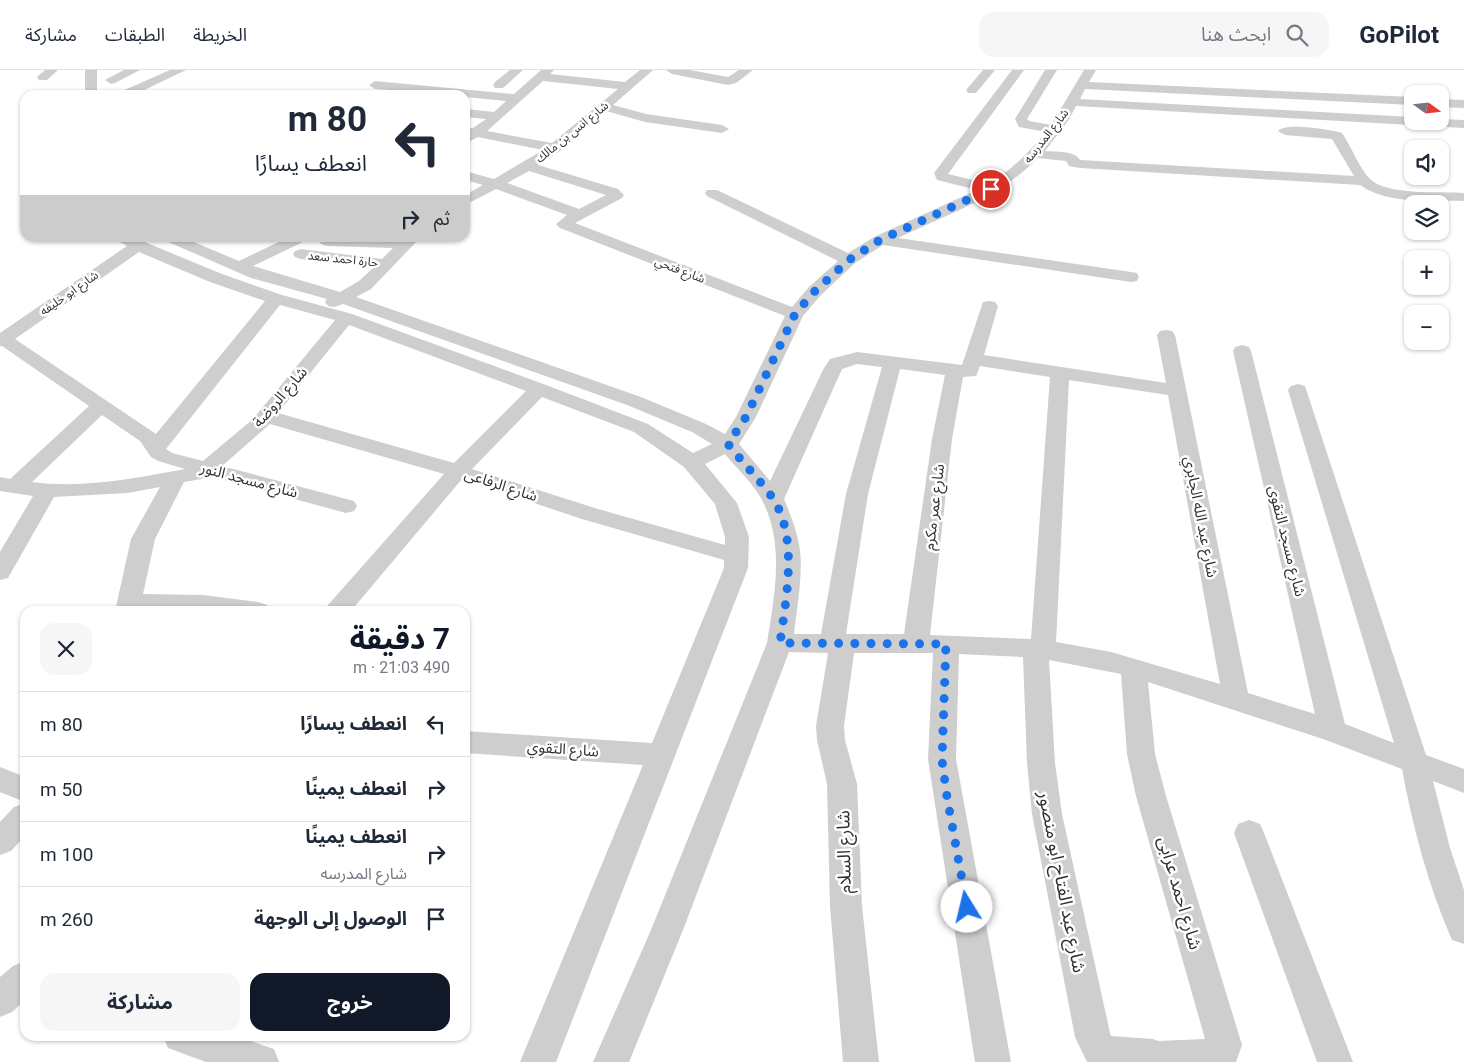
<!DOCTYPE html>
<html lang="ar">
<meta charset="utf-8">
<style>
:root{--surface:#fff;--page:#f6f6f7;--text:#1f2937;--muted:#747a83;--line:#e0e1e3;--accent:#111827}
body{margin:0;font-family:Roboto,"Noto Sans Arabic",sans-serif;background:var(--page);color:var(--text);direction:rtl;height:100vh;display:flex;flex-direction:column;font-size:19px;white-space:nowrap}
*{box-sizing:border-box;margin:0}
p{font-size:16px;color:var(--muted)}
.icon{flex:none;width:28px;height:28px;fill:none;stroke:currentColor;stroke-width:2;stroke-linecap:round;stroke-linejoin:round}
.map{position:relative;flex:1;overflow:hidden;direction:ltr}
.sheet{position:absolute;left:20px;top:536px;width:450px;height:435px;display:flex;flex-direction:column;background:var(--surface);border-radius:15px;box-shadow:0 1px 4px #0004;direction:rtl}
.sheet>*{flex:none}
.hud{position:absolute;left:20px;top:20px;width:450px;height:152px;border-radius:15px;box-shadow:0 1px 4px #0004;direction:rtl;background:#fff;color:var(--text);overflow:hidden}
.needle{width:32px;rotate:105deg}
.controls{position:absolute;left:1404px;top:15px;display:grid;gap:10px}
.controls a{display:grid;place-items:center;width:45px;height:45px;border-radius:10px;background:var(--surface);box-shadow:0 1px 4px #0004;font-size:25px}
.pin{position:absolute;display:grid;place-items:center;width:42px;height:42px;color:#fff;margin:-21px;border:2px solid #fff;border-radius:50%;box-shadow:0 1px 5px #0007}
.me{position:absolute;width:55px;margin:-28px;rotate:351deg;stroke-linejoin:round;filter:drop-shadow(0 0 4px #0008)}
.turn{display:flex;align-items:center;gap:18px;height:105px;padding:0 20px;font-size:22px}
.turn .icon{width:65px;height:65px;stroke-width:2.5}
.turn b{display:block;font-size:35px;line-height:42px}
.then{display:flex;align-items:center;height:48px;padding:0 20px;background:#0003;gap:10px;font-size:19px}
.round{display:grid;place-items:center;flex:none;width:52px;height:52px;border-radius:15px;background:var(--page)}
.summary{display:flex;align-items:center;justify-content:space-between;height:85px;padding:0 20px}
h1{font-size:30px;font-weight:700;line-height:38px;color:var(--accent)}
.cta{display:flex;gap:10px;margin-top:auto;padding:10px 20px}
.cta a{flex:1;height:58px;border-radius:15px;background:var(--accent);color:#fff;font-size:20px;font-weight:700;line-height:58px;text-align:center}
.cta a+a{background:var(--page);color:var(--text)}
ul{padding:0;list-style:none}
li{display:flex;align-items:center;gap:15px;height:65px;padding:0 20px;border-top:1px solid var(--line)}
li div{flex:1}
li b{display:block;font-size:19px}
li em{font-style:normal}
header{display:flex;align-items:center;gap:30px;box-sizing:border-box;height:70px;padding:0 25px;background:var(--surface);border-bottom:1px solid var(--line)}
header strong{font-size:24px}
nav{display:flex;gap:28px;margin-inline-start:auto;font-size:18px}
.search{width:350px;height:45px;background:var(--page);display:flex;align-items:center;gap:12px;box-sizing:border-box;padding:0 18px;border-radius:15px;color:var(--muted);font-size:19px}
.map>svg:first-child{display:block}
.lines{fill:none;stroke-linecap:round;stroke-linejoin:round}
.minor{fill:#cecece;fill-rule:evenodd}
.route{stroke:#1a73e8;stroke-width:9;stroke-dasharray:0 16.2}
.labels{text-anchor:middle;stroke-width:5;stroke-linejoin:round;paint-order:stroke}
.far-street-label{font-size:12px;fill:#313131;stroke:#fff}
.street-label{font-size:15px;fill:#313131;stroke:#fff}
.near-street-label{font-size:18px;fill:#313131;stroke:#fff}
</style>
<header>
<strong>GoPilot</strong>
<div class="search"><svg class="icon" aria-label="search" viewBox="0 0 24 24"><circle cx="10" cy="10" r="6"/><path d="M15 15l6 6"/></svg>ابحث هنا</div>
<nav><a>الخريطة</a><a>الطبقات</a><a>مشاركة</a></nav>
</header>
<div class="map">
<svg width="1464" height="992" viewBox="0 0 1464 992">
<rect width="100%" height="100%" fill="#fff"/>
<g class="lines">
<!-- minor -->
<g class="minor">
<path d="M45 0H58L47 10H39L37 7Z"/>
<rect x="85" y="0" width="12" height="25"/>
<path d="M124 0H140L115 13 111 14 105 10Z"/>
<path d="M170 0H186L134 25H118L120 22Z"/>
<path d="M510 0H523L503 18H495L493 15 495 12Z"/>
<path d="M541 0H554L550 4 625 12 640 0H653L613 35 646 44 722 55 729 59 722 63 645 52 606 41 560 81 538 95 618 119 624 125 622 128 575 153 792 237 809 217 838 191 707 126 705 123 707 120H717L848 183 874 167 977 120 937 110 934 103 1012 0H1024L948 104 989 114C1013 98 1028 84 1046 62L1019 57 1015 49 1045 0H1057L1027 49 1029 51 1051 55 1084 0H1096L1089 12 1412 27V35L1085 19 1080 29 1412 47V51H1440V49L1464 50V58L1076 36 1068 51 1045 81C1055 82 1074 80 1080 90L1354 106 1332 69 1285 65 1278 61C1286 52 1330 60 1342 63 1351 76 1359 98 1370 109 1388 126 1440 121 1464 123V131C1431 130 1389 135 1360 115L1080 98 1069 96 1066 91 1038 88C1000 127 946 145 898 168L1131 202 1137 203 1139 207 1137 211 1131 212 883 175 855 193 821 225 803 246 756 347 739 374 770 411 824 298 830 289 857 282 962 295 983 232 989 231 995 232 998 236 984 285 1166 313 1157 265 1160 261 1166 260 1172 261 1175 265 1248 623 1315 644 1233 281 1235 277 1242 275 1249 277 1251 281 1345 654 1394 673 1288 320 1291 316 1298 314 1305 316 1426 685 1464 699V723L1433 711 1450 778 1464 820V874L1452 870C1428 815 1413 758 1402 699L1323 669 1148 612 1155 684 1166 726 1242 975 1236 992H1087L1075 967 1032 744 1027 693 1023 587 959 584 956 689 1011 992H975L928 689 933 583H854L844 656 845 670 857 714 862 836 879 992H843L830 836 827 714 817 670 816 656 828 583 789 582 683 860 629 992H593L651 860 767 573C774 527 785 476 763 432 755 415 737 399 725 384L705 394 737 433 749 467 748 498 556 992H520L643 695 465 683V661L652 673 724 498V490L582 449 462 409 351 541H325L328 535 444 404 270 354 222 396 354 431 357 436 354 441 346 443 213 407 184 412 155 469 143 524 203 525 258 532 267 535 270 541H115L131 469 160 417 128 423 54 427 8 508 0 510V482L33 426 0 421V407L10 409 89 336 2 276H0V263L127 176 118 171 116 168H135L222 204 282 225 352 244 546 315 648 354 693 383 712 374 692 362 627 335 343 234 334 237 328 236 325 232 327 229 251 208 166 171 164 168H184L239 191 287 168H307L305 171 253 196 340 222 359 211 373 198 301 189 295 187 293 184 295 181 301 179 382 189 393 178 327 176 321 174 319 171 322 168 402 169 420 168 371 219 356 227 641 327 706 354 725 364 736 347 785 246 560 158 556 154 567 145 496 119 465 135V125L483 115 465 110V101L494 109 543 80 478 67 465 74V58H473L486 49 465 47V39L494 42 506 31 465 27V25L375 19 369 15 375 11 514 24ZM543 11 618 19 552 73 487 61ZM529 101 606 125 579 139 507 113ZM139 182 210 212 265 231 156 364 15 269ZM280 235 335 250 253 349 203 391 172 383 166 379ZM349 255 526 321 454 393 278 343ZM857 294 882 297 846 424 821 564H794C797 537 804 500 799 474 796 458 790 444 784 429L842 299ZM980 296 1050 307 1031 569 930 565 952 369 963 307 976 306ZM900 299 945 305 932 369 904 564H846L868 424ZM1069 310 1168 325 1220 614 1111 582 1056 572ZM542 327 634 362 684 397 715 434 725 467V475L598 439 472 399ZM102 345 140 371 151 387 158 391 185 399C136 408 82 419 32 412ZM1049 590 1121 604 1127 684 1136 726 1205 969 1158 971 1153 969 1111 966 1110 963 1062 744 1055 693Z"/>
<path d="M666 0H690L728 7 739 0H753L736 13 728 15 672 4Z"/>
<path d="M983 0H995L976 23H968L966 20Z"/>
<path d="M1440 29 1464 30V38L1440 37Z"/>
<path d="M0 697 25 707V732L0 722Z"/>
<path d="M25 733V766L11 781 0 785V752L14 737Z"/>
<path d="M1249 750 1260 754 1264 763 1353 992H1317L1234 763 1238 754Z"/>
<path d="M25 891V930L12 942 0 947V907L13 896Z"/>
<path d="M163 966H236L274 979 279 992H206L168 978Z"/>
</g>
</g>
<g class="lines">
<!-- route -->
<path class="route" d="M967 837 947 727 942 690 946 574 780 573C786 529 799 466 772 427 759 409 742 392 728 374L746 347 795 244 815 221 849 190 880 170 991 119"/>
</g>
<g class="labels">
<!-- far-street labels -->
<g class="far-street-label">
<text transform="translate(572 62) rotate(-39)" y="4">شارع انس بن مالك</text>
<text transform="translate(1046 66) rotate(-52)" y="4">شارع المدرسه</text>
<text transform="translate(343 189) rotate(6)" y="4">حارة احمد سعد</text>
<text transform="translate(680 200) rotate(21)" y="4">شارع فتحي</text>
<text transform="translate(69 223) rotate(-35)" y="4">شارع ابو خليفه</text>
</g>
<!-- street labels -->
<g class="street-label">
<text transform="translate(280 327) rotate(-49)" y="5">شارع الروضة</text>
<text transform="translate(249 410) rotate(15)" y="5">شارع مسجد النور</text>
<text transform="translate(501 415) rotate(18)" y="5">شارع الرفاعى</text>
<text transform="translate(934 437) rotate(-83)" y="5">شارع عمر مكرم</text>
<text transform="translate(1201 447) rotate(79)" y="5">شارع عبد الله الجابري</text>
<text transform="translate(1287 471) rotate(76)" y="5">شارع مسجد التقوى</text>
<text transform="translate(563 679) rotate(4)" y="5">شارع التقوي</text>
</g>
<!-- near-street labels -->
<g class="near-street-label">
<text transform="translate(844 782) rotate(-91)" y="6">شارع السلام</text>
<text transform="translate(1062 812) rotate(79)" y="6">شارع عبد الفتاح ابو منصور</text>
<text transform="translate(1180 823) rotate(74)" y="6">شارع احمد عرابى</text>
</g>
</g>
</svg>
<div class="controls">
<a><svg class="needle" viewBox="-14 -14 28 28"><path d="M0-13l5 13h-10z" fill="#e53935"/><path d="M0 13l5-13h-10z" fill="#747a83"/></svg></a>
<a><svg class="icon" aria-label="sound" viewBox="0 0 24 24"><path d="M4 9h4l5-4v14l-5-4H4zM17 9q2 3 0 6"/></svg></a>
<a><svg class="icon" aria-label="layers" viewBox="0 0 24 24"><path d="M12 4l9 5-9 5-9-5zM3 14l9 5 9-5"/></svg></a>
<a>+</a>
<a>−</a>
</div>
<div class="pin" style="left:991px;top:119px;background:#d93025"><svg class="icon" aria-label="arrive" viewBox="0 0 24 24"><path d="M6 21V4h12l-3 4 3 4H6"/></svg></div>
<svg class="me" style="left:967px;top:837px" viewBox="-20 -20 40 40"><circle r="19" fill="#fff"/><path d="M0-13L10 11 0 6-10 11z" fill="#1a73e8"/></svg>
<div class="hud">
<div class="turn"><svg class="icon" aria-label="left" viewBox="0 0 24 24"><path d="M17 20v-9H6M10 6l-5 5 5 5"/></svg><div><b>80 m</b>انعطف يسارًا</div></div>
<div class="then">ثم<svg class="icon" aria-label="right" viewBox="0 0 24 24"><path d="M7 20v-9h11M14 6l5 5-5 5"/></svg></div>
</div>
<section class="sheet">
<div class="summary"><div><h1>7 دقيقة</h1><p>490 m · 21:03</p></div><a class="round"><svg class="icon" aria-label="close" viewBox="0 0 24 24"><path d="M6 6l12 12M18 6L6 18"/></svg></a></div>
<ul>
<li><svg class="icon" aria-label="left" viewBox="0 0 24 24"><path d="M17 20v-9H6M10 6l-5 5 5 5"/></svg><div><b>انعطف يسارًا</b></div><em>80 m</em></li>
<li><svg class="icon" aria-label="right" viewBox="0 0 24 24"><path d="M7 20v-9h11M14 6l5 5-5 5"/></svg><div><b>انعطف يمينًا</b></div><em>50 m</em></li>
<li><svg class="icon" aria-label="right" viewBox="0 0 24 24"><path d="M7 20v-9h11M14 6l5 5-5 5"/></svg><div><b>انعطف يمينًا</b><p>شارع المدرسه</p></div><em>100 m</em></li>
<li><svg class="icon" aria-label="arrive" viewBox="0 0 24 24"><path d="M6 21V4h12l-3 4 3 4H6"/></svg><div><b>الوصول إلى الوجهة</b></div><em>260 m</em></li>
</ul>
<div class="cta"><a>خروج</a><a>مشاركة</a></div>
</section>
</div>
